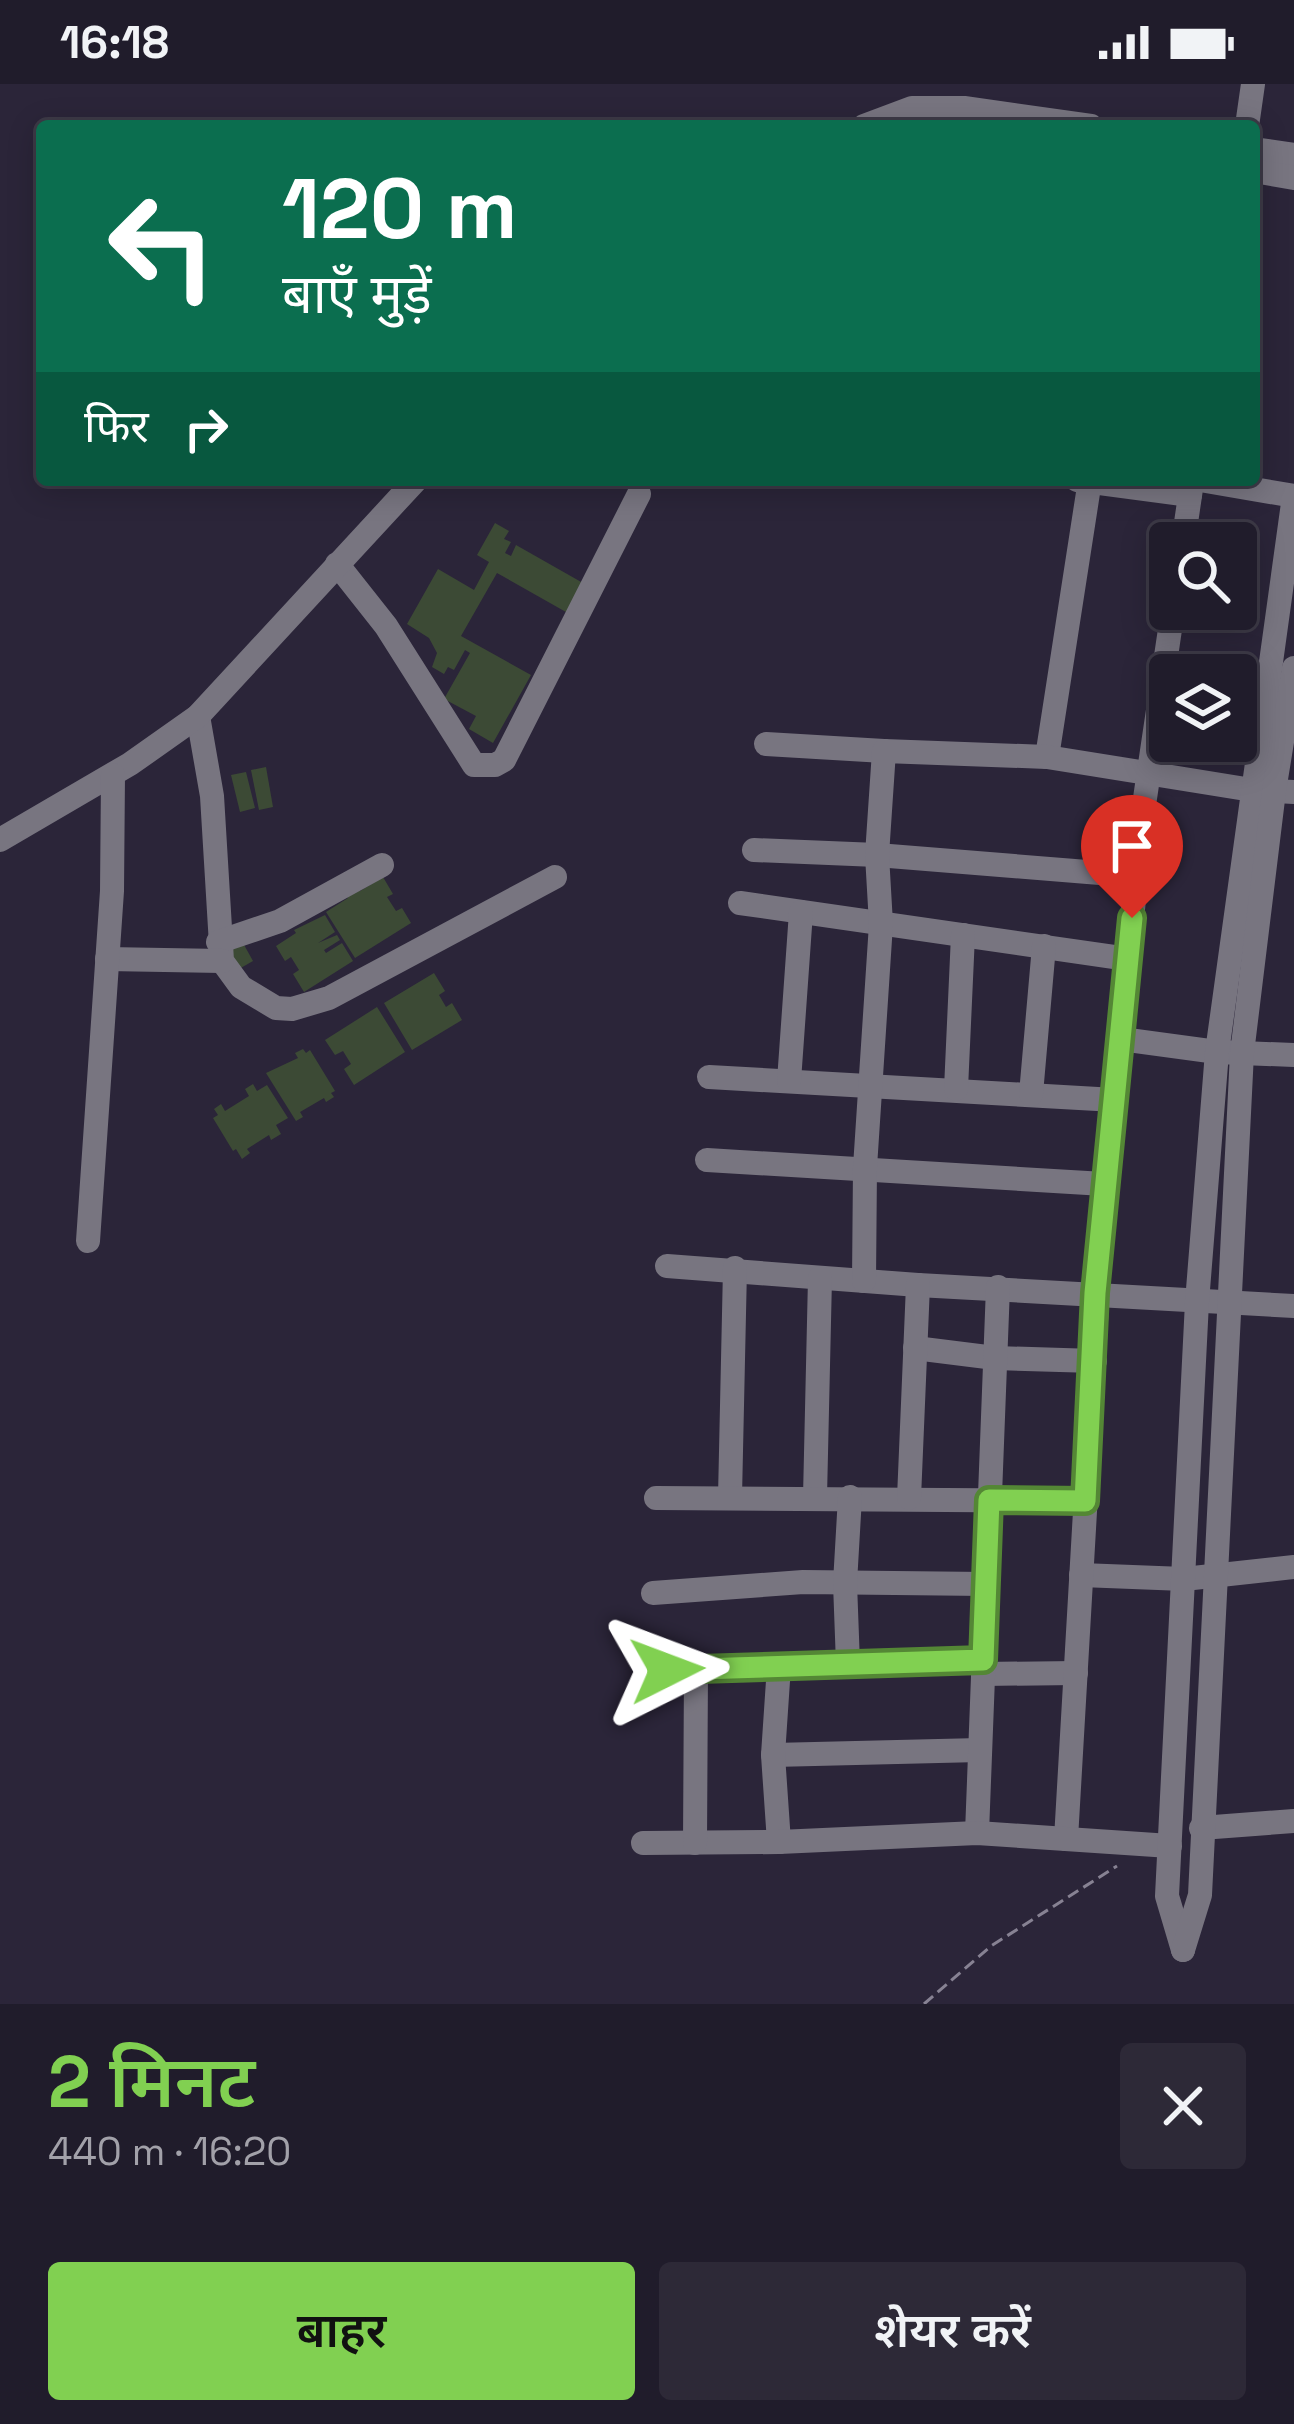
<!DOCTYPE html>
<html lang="hi">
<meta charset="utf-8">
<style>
:root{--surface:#201c2b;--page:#2d2937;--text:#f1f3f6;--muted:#a2a1a9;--line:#3d3a47;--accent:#81d051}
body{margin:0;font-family:"Space Grotesk","Noto Sans Devanagari",sans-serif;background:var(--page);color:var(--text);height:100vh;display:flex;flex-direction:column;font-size:45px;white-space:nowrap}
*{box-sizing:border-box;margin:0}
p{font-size:39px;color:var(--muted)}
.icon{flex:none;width:66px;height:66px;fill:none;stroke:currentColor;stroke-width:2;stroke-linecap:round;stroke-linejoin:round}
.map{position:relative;height:1920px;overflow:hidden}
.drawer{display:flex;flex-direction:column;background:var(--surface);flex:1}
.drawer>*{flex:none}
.banner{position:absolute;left:36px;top:36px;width:1224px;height:366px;border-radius:12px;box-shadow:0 6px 30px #0003,0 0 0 3px var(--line);background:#0b6e4f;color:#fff;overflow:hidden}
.controls{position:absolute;left:1149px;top:438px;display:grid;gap:24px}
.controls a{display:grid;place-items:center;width:108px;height:108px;border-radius:12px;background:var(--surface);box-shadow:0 6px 30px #0003,0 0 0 3px var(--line);font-size:60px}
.pin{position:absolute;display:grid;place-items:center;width:102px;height:102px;color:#fff;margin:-123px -51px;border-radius:50% 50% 50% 0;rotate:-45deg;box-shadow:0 0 12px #0007}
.pin .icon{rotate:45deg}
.me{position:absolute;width:132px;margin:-66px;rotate:87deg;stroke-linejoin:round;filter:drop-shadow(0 0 9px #0008)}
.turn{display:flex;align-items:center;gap:42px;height:252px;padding:0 48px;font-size:54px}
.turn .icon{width:156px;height:156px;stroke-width:2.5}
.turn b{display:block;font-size:84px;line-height:102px}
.then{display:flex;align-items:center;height:114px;padding:0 48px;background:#0003;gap:24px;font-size:45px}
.round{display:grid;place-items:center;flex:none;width:126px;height:126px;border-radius:12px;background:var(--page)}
.head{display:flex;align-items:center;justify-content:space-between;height:204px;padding:0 48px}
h1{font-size:72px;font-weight:600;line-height:90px;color:var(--accent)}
.cta{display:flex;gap:24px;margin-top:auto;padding:24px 48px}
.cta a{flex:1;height:138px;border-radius:12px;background:var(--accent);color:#111;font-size:48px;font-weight:600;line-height:138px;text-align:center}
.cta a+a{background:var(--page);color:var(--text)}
.status{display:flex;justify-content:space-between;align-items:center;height:84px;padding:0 60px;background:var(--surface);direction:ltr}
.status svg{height:33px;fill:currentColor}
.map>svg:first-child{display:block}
.building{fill:#3c4a35}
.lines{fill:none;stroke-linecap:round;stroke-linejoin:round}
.path{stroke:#878293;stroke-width:3;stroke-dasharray:12 6;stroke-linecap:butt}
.minor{stroke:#787580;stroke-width:24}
.route-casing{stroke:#548735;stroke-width:30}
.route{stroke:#81d051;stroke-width:21}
</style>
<div class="status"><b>16:18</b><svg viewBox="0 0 49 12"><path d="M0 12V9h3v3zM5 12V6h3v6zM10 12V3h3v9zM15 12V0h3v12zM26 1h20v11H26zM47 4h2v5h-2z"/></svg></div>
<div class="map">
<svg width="1294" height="1920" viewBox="0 0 1294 1920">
<rect width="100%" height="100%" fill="#2b2539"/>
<!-- building -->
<g class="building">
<path d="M495 439 509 447 504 455 511 458 505 469 511 472 516 461 590 503 573 532 497 489 461 552 531 591 493 659 469 645 476 632 444 615 470 569 465 566 454 586 448 583 444 590 432 583 437 569 429 554 407 540 438 485 474 506 489 478 477 471Z"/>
<path d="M266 683 273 723 259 726 251 686Z"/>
<path d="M246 688 255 724 240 728 231 691Z"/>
<path d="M383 793 393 810 387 813 396 827 402 824 411 839 355 874 326 828 348 814 344 809 356 801 360 807Z"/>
<path d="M325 831 335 848 318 859 337 851 340 856 324 866 326 869 342 859 353 877 304 908 293 890 299 886 291 873 285 877 276 862 296 849 294 846Z"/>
<path d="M243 859 253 877 239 885 229 866Z"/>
<path d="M434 889 445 907 439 911 446 923 452 919 462 936 412 966 384 919Z"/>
<path d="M377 923 405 968 354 1001 344 985 351 980 343 967 335 971 325 956Z"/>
<path d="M303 965 306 969 310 966 335 1007 331 1009 334 1013 326 1018 324 1014 300 1028 303 1033 296 1037 266 989 298 974 295 969Z"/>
<path d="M253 1000 257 1007 267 1001 288 1034 276 1041 281 1050 271 1056 269 1051 247 1065 250 1069 242 1075 236 1065 233 1067 213 1034 218 1031 214 1025 221 1020 225 1027 249 1012 245 1005Z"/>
</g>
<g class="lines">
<!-- path -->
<path class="path" d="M924 1920 991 1862 1117 1782"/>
<!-- minor -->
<g class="minor">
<path d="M864 42 912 24H964L1091 42"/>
<path d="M1247 42 1253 0"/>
<path d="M1254 65 1294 71"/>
<path d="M1254 87 1294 94"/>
<path d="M1077 396 1190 411"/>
<path d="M1200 396 1294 412"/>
<path d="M1183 459 1192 398"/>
<path d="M337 480 386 542 474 681H495L504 676 639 410"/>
<path d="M198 632 212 712 222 877 241 903 276 924 292 925 329 914 555 793"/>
<path d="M766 660 884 667"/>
<path d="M1047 673 1090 396"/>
<path d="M0 756 130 680 198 632 416 396"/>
<path d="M754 766 877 771 1137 792"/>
<path d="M740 819 1128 875"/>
<path d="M218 858 280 837 382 781"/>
<path d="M107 875 222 877"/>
<path d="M1121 955 1217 968 1294 971"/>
<path d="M709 993 1115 1016"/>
<path d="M789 997 801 828"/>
<path d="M956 1005 963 851"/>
<path d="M1031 1010 1044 862"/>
<path d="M707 1076 1104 1100"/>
<path d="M88 1157 112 807 113 691"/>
<path d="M667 1182 918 1201 1294 1222"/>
<path d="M864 1197 865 1083 881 840 877 771 884 667 1047 673 1252 706 1294 708"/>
<path d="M915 1264 995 1274 1095 1277"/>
<path d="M730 1413 735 1184"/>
<path d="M815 1413 820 1194"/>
<path d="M656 1414 1085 1417"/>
<path d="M909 1414 918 1201"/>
<path d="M1081 1491 1184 1495 1294 1483"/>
<path d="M653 1509 803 1498 986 1500"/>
<path d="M848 1580 845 1499 850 1413"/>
<path d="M667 1587 983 1576"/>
<path d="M983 1590 1076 1589"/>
<path d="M773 1671 980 1666"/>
<path d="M1201 1744 1294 1737"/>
<path d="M977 1749 998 1203"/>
<path d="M1066 1755 1104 1100 1144 721 1173 525"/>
<path d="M779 1758 773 1671 779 1582"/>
<path d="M643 1759 779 1758 977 1749 1170 1762"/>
<path d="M695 1759 696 1585"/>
<path d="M1183 1866 1167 1812 1197 1218 1217 968 1294 412"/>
<path d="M1183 1866 1200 1811 1242 969 1274 707 1294 584"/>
</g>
</g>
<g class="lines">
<defs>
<path id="route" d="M667 1586 983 1576 989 1416 1085 1417 1095 1209 1132 834"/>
</defs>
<!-- route casing -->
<use href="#route" class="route-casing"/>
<!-- route -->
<use href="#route" class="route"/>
</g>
</svg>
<div class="controls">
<a><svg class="icon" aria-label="search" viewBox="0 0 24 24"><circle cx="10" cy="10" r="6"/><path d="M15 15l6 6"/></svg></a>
<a><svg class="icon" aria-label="layers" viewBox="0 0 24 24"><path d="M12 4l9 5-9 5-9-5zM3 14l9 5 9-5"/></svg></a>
</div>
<div class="pin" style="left:1132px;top:834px;background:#d93025"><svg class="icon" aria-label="arrive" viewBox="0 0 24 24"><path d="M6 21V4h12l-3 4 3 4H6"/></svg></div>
<svg class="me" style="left:667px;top:1586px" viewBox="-20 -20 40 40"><path d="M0-17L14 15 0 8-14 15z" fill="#81d051" stroke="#fff" stroke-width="4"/></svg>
<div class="banner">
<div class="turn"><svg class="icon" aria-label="left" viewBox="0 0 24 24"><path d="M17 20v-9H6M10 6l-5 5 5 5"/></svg><div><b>120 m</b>बाएँ मुड़ें</div></div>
<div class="then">फिर<svg class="icon" aria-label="right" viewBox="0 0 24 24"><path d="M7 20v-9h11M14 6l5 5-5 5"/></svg></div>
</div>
</div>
<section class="drawer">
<div class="head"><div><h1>2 मिनट</h1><p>440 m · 16:20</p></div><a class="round"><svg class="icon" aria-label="close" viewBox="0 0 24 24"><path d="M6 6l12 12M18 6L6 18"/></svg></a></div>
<div class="cta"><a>बाहर</a><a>शेयर करें</a></div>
</section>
